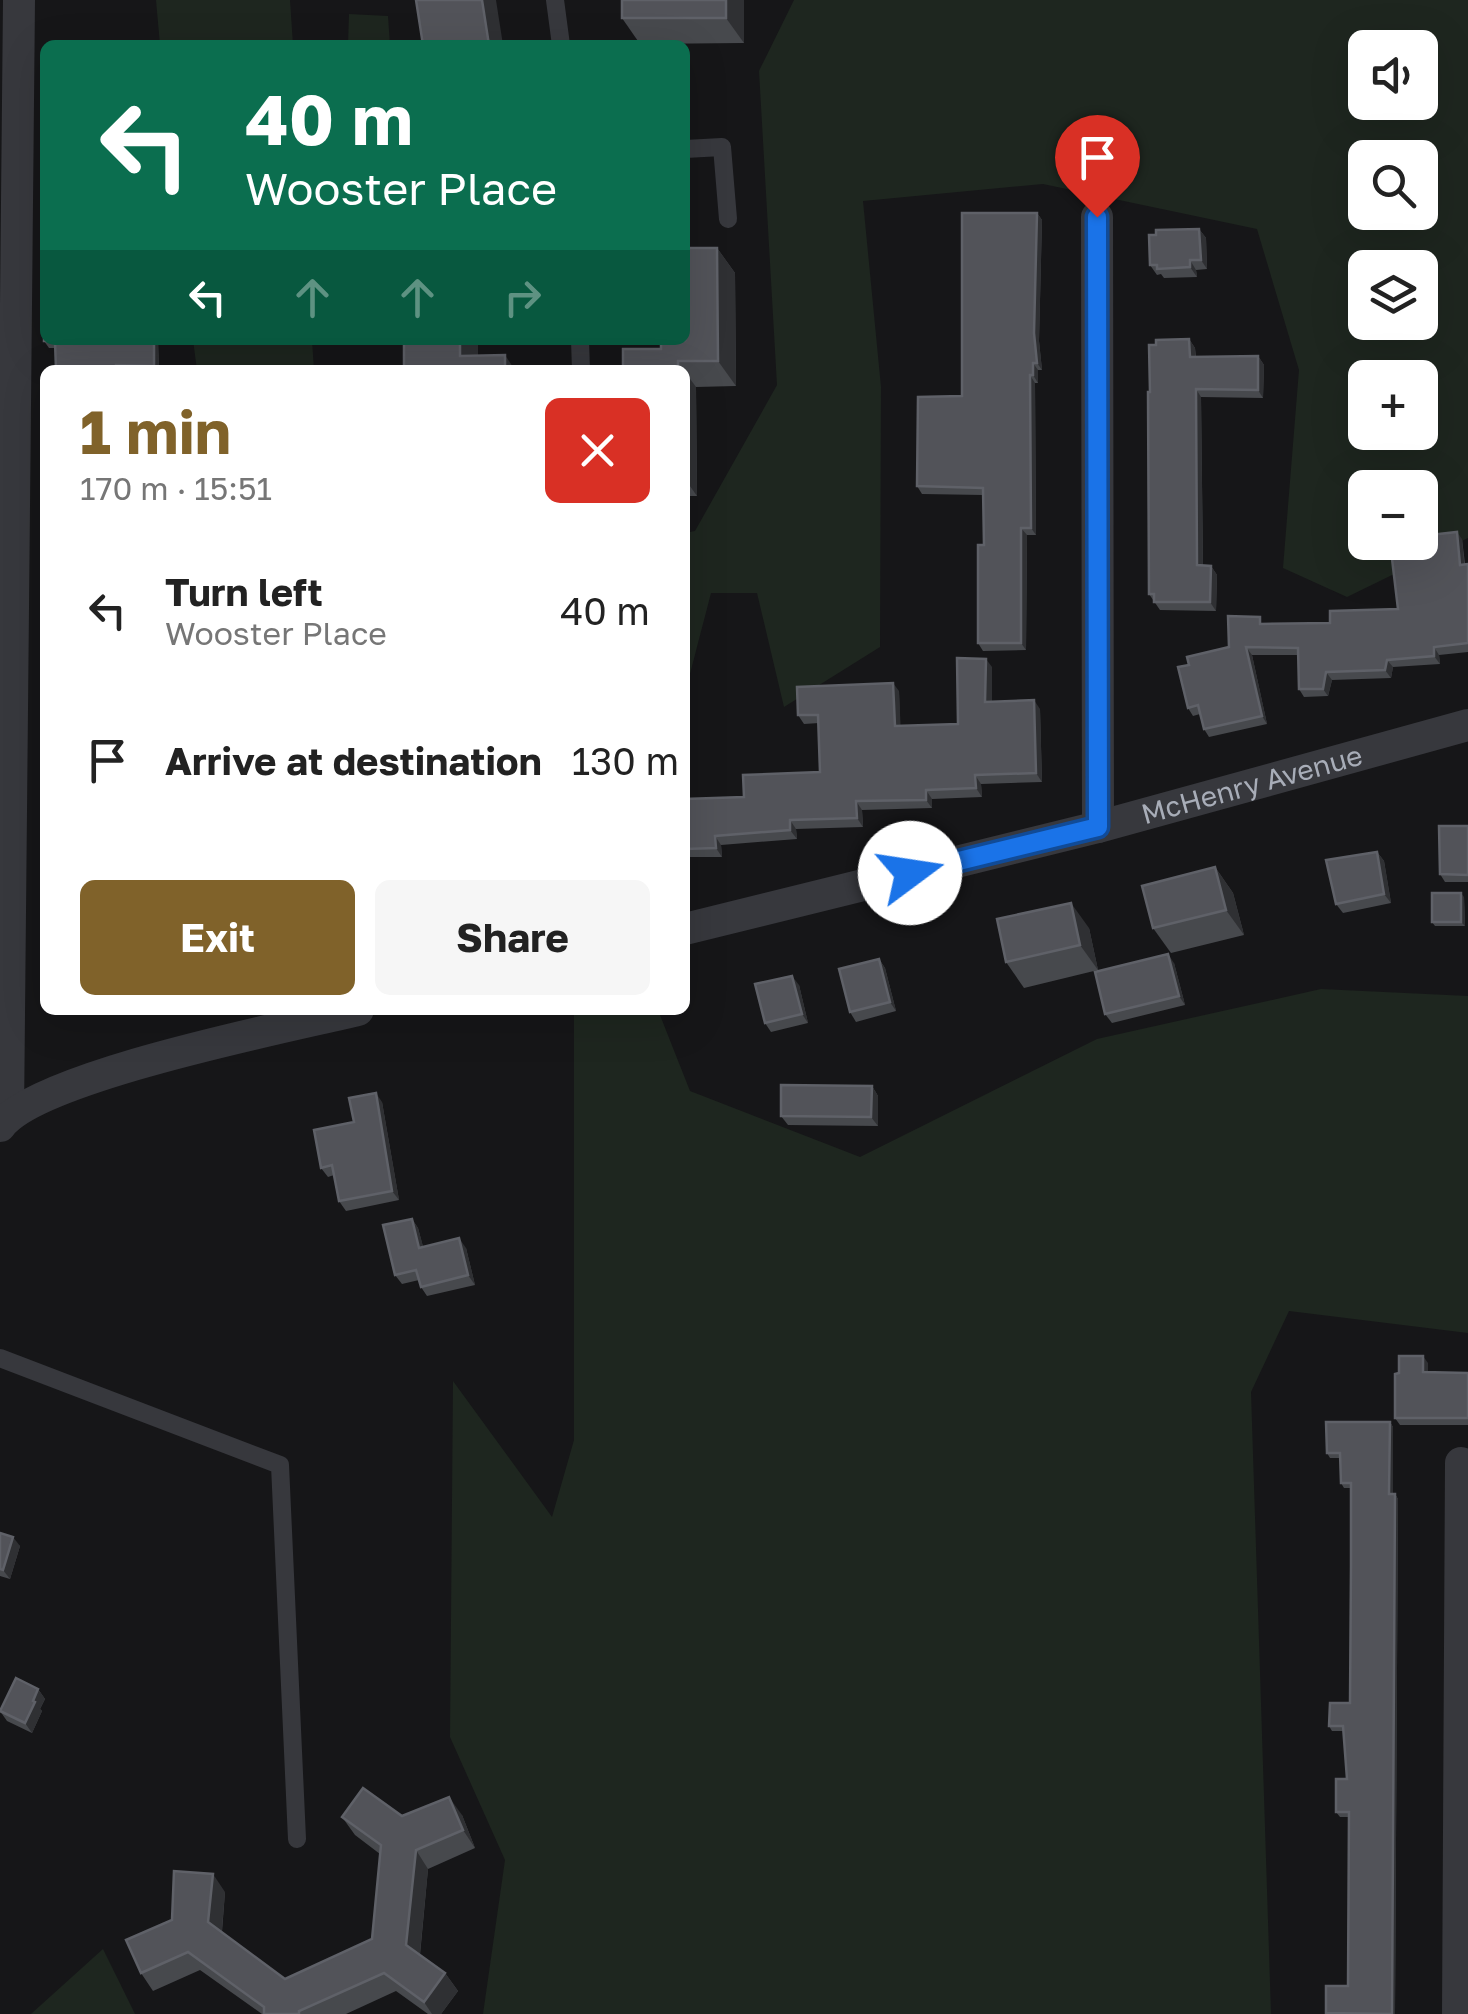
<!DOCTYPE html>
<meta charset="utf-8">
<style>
:root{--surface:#fff;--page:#f6f6f6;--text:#222;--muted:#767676;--accent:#80622a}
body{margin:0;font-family:"Golos Text",sans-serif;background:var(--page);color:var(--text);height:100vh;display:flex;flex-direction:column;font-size:38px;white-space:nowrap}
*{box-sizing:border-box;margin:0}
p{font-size:32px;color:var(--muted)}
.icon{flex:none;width:55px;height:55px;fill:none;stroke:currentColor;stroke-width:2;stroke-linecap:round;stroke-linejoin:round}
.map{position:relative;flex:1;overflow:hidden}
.panel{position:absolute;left:40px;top:365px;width:650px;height:650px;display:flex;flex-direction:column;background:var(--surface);border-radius:15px;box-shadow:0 10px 40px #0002}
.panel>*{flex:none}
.top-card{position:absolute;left:40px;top:40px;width:650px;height:305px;border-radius:15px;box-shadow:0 10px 40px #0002;background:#0b6e4f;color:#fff;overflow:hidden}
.buttons{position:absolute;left:1348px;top:30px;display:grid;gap:20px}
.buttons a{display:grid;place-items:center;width:90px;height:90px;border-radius:15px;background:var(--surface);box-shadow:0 10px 40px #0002;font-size:50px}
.pin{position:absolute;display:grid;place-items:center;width:85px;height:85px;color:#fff;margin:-102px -42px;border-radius:50% 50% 50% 0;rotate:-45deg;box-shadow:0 0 10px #0007}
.pin .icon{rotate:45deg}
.me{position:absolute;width:110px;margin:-55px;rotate:76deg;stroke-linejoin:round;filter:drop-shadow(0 0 8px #0008)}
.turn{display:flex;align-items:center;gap:35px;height:210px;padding:0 40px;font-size:45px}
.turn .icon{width:130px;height:130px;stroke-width:2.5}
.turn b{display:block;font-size:70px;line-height:85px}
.lanes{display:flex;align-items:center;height:95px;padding:0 40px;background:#0003;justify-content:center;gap:50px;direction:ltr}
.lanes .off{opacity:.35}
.round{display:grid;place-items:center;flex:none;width:105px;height:105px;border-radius:15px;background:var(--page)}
.summary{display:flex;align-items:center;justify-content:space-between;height:170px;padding:0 40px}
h1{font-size:60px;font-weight:700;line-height:75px;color:var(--accent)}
.primary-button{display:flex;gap:20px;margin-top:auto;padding:20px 40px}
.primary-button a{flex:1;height:115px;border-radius:15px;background:var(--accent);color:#fff;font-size:40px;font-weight:700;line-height:115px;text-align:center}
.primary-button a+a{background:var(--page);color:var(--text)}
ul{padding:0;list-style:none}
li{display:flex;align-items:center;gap:30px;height:150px;padding:0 40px}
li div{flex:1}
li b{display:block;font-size:38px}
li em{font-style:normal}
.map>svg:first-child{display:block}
.green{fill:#1e261f;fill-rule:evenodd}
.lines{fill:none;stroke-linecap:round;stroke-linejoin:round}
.service{stroke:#37383d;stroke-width:18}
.minor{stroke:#37383d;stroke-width:32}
.wall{fill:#47494d}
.shaded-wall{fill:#2f3033}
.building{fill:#525359;stroke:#5f6168;stroke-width:2.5}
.route-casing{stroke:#114b97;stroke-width:25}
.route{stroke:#1a73e8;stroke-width:18}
.labels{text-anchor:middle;stroke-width:8;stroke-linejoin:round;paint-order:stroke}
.street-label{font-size:28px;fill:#a8adb8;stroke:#111113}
</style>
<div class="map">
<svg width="1468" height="2014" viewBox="0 0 1468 2014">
<rect width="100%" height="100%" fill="#161618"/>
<!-- green -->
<g class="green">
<path d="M156 0H290L293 45H160Z"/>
<path d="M794 0H1468V538L1347 597 1283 568 1299 370 1257 229 1043 184 863 201 881 387 880 647 784 707 757 593H711L685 693V533L695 531 777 385 759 71ZM1365 48H1420V102H1365ZM1365 158H1420V212H1365ZM1365 268H1420V322H1365ZM1365 378H1420V432H1365ZM1365 488H1420V542H1365Z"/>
<path d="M349 14 388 16 390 45H348Z"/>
<path d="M193 340H312L314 370H197Z"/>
<path d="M1321 989 1468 996V1333L1289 1311 1251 1392 1271 2014H483L505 1860 450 1737 453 1381 552 1517 574 1440V1010H658L690 1091 860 1157 1097 1039Z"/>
<path d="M103 1949 135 2014H31Z"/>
</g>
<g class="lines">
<!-- service -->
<g class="service">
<path d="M555 0 561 45"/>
<path d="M685 149 722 147 728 219"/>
<path d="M580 340 581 370"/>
<path d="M0 1358 280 1465 297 1839"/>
</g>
<!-- minor -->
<g class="minor">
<path d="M1097 217 1098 827"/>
<path id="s1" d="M685 929 1098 827 1468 725"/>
<path d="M8 1116 19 0"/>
<path d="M0 1126C38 1076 287 1027 358 1010"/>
<path d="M1458 2014 1461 1463"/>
</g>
</g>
<!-- wall -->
<g class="wall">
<path d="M744 0V43L640 44 622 18Z"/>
<path d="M1037 213 1042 220 1039 341 1042 370H1038V383H1035L1036 535H1027L1026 650 983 651 978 643 984 545 983 495 922 494 917 486 962 396Z"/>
<path d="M1199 229 1206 238 1207 269 1196 270 1197 277 1164 278 1161 274 1157 275 1150 265 1156 235Z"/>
<path d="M686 248H717L735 273 736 386 696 387 697 496H685V370H623L661 349Z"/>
<path d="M1189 339 1195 348 1196 357 1258 356 1264 365 1263 398 1201 397 1203 566H1211L1217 575 1216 611 1160 610 1149 594 1150 392Z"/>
<path d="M158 340 159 370H56L55 348H49L44 341Z"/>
<path d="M1462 539 1465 564H1468V652L1439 655 1440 664 1393 667 1391 678 1332 680 1328 696 1304 697 1299 689 1298 655H1252L1267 724 1209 737 1204 729 1200 714 1193 716 1188 708 1189 665 1229 647 1265 624 1330 623 1398 609Z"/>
<path d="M992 667V702L1040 709 1042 782 981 784 982 797 932 799V808L862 810 863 827 796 829 797 839 721 845 722 857H688L685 853V799L744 797 820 772 819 723 804 724 798 715 899 691 900 726 958 724Z"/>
<path d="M1468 826V882H1445L1440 874Z"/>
<path d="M1377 852 1384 861 1391 903 1343 913 1336 904Z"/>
<path d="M1215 867 1233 893 1244 935 1171 953 1153 928Z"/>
<path d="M1464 897 1465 926H1435L1432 922Z"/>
<path d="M1089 928 1098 970 1024 988 1006 962Z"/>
<path d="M879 959 885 968 896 1011 856 1022 850 1012Z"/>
<path d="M1174 963 1185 1005 1112 1023 1105 1014Z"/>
<path d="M799 985 808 1023 771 1032 765 1023Z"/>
<path d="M872 1086 878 1096V1126L788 1125 781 1116Z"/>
<path d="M382 1102 399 1200 346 1211 339 1201 334 1175 328 1177 321 1168 354 1122Z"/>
<path d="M412 1219 418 1228 423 1247 466 1248 475 1285 427 1296 421 1287 419 1280 402 1284 395 1275Z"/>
<path d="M1428 1363V1372L1468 1373V1425H1400L1395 1418 1399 1373Z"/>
<path d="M1390 1422 1393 1427V1494H1395L1398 1499 1395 2014H1327L1326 2013 1348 1986 1349 1817H1340L1336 1812 1347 1779 1343 1731H1332L1329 1726 1350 1703 1351 1488H1344L1341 1483 1340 1458H1330L1327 1453Z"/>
<path d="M0 1533 20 1546 10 1579 0 1576Z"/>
<path d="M38 1689 45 1699 40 1709 42 1711 32 1733 7 1721 0 1711Z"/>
<path d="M462 1815 475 1848 428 1869 420 1955 445 1973 458 1991 441 2014H428L396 1991 346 2014H262L200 1970 153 1991 141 1973 172 1920 225 1892 222 1932 285 1979 372 1939 380 1854 355 1835 342 1817Z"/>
</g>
<!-- shaded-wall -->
<g class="shaded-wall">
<path d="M482 0H496L503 45H489Z"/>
<path d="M726 0H744V43L726 18Z"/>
<path d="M685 161 686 274 685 272Z"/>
<path d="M1037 213 1042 220 1039 341 1042 370 1037 363 1034 333Z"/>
<path d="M1199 229 1206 238 1207 269 1201 260Z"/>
<path d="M717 248 735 273 736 386 718 361Z"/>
<path d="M1190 260 1196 270 1197 277 1190 267Z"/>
<path d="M1189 339 1195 348 1196 365 1190 357Z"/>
<path d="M154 340H158L159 370H157L154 366Z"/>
<path d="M460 340H478V370L460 356Z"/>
<path d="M505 355 515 370H505Z"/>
<path d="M1258 356 1264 365 1263 398 1258 390Z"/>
<path d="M1033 363 1038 370V383L1033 375Z"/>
<path d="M685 372 696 387 697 496 685 479Z"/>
<path d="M1030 375 1035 383 1036 535 1031 528Z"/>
<path d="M1196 389 1201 397 1203 573 1197 565Z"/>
<path d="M1021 528 1027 535 1026 650 1021 643Z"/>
<path d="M1457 532 1462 539 1465 573 1460 565Z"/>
<path d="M1211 566 1217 575 1216 611 1210 602Z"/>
<path d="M1246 647 1252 655 1267 724 1262 716Z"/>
<path d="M1434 647 1439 655 1440 664 1434 656Z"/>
<path d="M986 659 992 667V711L985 702Z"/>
<path d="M1387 660 1393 667 1391 678 1385 670Z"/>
<path d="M1326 672 1332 680 1328 696 1323 689Z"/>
<path d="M893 683 899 691 901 735 895 726Z"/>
<path d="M1034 700 1040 709 1042 782 1036 773Z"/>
<path d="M975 775 981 784 982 797 976 788Z"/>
<path d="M926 790 932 799V808L926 800Z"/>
<path d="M856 801 862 810 863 827 857 818Z"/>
<path d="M790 820 796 829 797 839 790 830Z"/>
<path d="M715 836 721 845 722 857 716 848Z"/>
<path d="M1377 852 1384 861 1391 903 1384 894Z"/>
<path d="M1215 867 1233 893 1244 935 1226 910Z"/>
<path d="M1461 893 1464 897 1465 926 1461 922Z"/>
<path d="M1071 903 1089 928 1098 970 1080 945Z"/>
<path d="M1168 954 1174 963 1185 1005 1179 996Z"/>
<path d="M879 959 885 968 896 1011 890 1002Z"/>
<path d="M792 976 799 985 808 1023 802 1014Z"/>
<path d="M872 1086 878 1096V1126L871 1117Z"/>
<path d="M376 1093 382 1102 399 1200 392 1191Z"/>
<path d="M412 1219 418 1228 426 1257 419 1248Z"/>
<path d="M459 1238 466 1248 475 1285 468 1275Z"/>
<path d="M1423 1356 1428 1363V1380L1423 1372Z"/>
<path d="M1390 1422 1393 1427V1499L1389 1494Z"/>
<path d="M1395 1494 1398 1499 1395 2014H1392Z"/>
<path d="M13 1537 20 1546 10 1579 3 1570Z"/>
<path d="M38 1689 45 1699 40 1709 42 1711 32 1733 25 1723Z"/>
<path d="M449 1797 462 1815 475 1848 463 1830Z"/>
<path d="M416 1850 428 1869 419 1963 406 1945Z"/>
<path d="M213 1874 225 1892 221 1940 208 1922Z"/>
<path d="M445 1973 458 1991 441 2014H432L424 2002Z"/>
</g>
<!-- building -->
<g class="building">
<path d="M416 0H482L489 45H423Z"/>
<rect x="622" y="0" width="104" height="18"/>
<path d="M962 213H1037L1034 333 1037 363H1033V375H1030L1031 528H1021V643H978V545H984L983 488 917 486 918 397 962 396Z"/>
<path d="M1199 229 1201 260H1190V267L1157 269V265H1150L1149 235H1156V230Z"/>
<path d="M685 248H717L718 361H678V370H623V349H661V340H685Z"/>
<path d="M45 311V340H154V366L116 365V370H56L55 341H44Z"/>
<path d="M1189 339 1190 357 1258 356V390L1196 389 1197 565 1211 566 1210 602H1154V594H1149L1148 392H1150L1149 345H1156V340Z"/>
<path d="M404 340H460V356L505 355V370H404Z"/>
<path d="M1457 532 1460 565 1468 564V643L1434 647V656L1387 660 1385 670 1326 672 1323 689H1299L1298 648 1246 647 1262 716 1204 729 1198 705 1188 708 1178 667 1189 665 1187 657 1229 647 1228 616 1260 617V624L1330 623V611L1398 609 1390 542H1420V536Z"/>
<path d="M957 658 986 659 985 702 1034 700 1036 773 975 775 976 788 926 790V800L856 801 857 818 790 820V830L715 836 716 848 685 849V799L744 797 743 775 820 772 818 715H798L797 687 893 683 895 726 958 724Z"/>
<rect x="42" y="781" width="3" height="35"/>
<path d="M1439 826H1468V875L1440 874Z"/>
<path d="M1377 852 1384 894 1336 904 1326 860Z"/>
<path d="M1215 867 1226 910 1153 928 1142 886Z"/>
<rect x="1432" y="893" width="29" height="29"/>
<path d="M1071 903 1080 945 1006 962 997 919Z"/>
<path d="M1168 954 1179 996 1105 1014 1095 972Z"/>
<path d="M879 959 890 1002 850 1012 839 969Z"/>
<path d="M792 976 802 1014 765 1023 755 984Z"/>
<path d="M781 1085 872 1086 871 1117 781 1116Z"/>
<path d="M376 1093 392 1191 339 1201 332 1165 321 1168 314 1130 354 1122 349 1098Z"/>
<path d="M412 1219 419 1248 459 1238 468 1275 421 1287 416 1270 395 1275 383 1225Z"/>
<path d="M1399 1356H1423V1372L1468 1373V1418H1395V1374L1399 1373Z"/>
<path d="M1326 1422H1390L1389 1494H1395L1392 2014 1326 2013V1986H1348L1349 1812H1336V1779H1347L1343 1726H1329L1330 1703H1350L1351 1566V1483H1341L1340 1453H1327Z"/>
<path d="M0 1533 13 1537 3 1570 0 1569Z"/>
<path d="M16 1678 38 1689 33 1701 35 1702 25 1723 0 1711Z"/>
<path d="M363 1788 402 1816 449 1797 463 1830 416 1850 406 1945 445 1973 424 2002 384 1973 299 2011V2014H264V2007L188 1952 141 1973 126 1940 172 1920 174 1871 213 1874 208 1922 285 1979 372 1939 381 1845 342 1817Z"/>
</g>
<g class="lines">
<defs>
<path id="route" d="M910 873 1098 827 1097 217"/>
</defs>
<!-- route casing -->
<use href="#route" class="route-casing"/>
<!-- route -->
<use href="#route" class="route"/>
</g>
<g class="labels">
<!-- street labels -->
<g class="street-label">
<text dy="10" stroke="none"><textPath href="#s1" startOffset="585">McHenry Avenue</textPath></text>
</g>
</g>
</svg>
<div class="buttons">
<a><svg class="icon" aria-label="sound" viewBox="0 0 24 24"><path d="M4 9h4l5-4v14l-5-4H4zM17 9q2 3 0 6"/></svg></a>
<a><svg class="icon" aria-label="search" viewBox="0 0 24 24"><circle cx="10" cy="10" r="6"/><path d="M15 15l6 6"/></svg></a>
<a><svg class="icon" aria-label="layers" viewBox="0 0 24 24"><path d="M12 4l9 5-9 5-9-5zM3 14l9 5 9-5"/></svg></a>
<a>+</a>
<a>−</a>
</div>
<div class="pin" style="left:1097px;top:217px;background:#d93025"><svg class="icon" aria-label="arrive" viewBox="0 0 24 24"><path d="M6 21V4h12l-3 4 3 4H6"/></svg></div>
<svg class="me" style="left:910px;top:873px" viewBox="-20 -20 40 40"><circle r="19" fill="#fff"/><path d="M0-13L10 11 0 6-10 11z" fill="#1a73e8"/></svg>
<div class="top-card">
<div class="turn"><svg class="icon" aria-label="left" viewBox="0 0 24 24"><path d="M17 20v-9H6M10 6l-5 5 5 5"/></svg><div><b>40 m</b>Wooster Place</div></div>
<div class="lanes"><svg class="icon" aria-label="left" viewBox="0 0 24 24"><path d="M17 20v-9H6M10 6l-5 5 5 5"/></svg><svg class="icon off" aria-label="ahead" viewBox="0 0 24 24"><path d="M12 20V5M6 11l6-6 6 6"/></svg><svg class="icon off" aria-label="ahead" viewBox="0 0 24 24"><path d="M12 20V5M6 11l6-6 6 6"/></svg><svg class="icon off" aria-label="right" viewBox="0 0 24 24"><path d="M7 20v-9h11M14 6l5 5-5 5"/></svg></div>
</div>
<section class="panel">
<div class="summary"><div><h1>1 min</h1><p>170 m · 15:51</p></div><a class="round" style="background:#d93025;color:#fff"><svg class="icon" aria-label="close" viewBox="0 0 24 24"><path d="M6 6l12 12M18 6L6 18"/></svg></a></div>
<ul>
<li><svg class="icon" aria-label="left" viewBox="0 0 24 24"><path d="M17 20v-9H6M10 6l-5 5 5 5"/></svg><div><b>Turn left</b><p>Wooster Place</p></div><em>40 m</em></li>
<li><svg class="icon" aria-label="arrive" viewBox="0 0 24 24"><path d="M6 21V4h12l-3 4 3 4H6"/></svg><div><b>Arrive at destination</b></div><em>130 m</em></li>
</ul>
<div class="primary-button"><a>Exit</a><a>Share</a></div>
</section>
</div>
